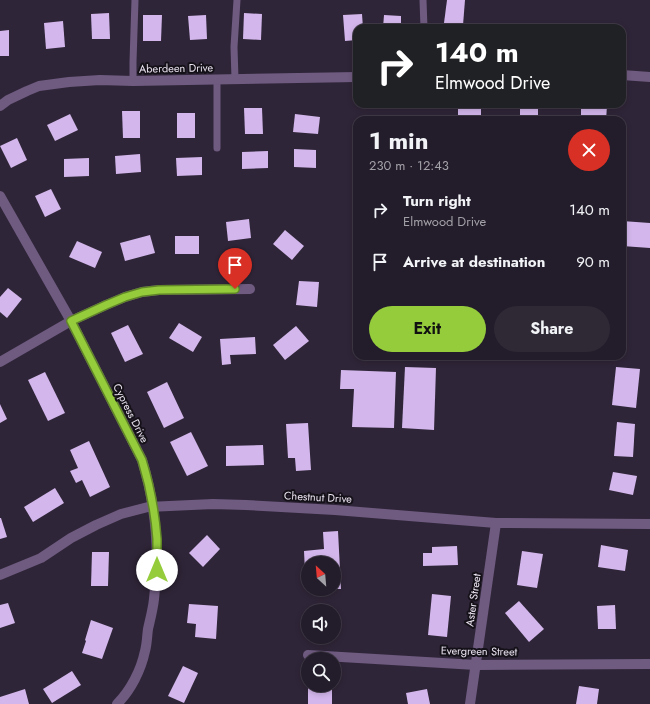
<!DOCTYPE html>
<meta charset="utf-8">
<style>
:root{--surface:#231c2a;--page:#2f2936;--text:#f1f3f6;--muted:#a3a1a8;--line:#403a47;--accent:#94cc3c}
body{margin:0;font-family:Jost,sans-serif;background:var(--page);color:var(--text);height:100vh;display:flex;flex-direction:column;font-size:15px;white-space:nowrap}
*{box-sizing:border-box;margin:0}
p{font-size:13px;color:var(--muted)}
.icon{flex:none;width:22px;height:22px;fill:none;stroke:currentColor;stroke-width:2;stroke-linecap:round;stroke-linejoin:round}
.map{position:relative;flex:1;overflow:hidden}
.side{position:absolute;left:353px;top:116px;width:273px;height:244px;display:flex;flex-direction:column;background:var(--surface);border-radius:12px;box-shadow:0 2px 6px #0003,0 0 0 1px var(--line)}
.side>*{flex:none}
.banner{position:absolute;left:353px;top:24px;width:273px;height:84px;border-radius:12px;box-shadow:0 2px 6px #0003,0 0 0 1px var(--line);background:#202124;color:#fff;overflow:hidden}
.needle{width:26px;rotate:334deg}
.tools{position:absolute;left:301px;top:556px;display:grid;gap:8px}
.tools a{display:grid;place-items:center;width:40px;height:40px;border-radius:50%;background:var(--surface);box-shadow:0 2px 6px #0003,0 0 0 1px var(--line);font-size:20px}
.pin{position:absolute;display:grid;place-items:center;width:34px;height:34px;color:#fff;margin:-41px -17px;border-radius:50% 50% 50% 0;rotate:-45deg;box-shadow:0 0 4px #0007}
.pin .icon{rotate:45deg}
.me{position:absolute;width:44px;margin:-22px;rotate:0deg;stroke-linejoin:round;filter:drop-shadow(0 0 3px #0008)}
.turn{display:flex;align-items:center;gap:14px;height:84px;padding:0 16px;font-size:18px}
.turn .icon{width:52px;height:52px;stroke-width:2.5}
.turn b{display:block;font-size:28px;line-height:34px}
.round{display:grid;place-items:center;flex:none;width:42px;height:42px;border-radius:21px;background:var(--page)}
.headline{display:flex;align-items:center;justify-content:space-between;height:68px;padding:0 16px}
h1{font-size:24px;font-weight:700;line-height:30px}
.button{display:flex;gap:8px;margin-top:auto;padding:8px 16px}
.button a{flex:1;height:46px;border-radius:24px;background:var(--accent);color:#111;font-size:16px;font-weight:700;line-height:46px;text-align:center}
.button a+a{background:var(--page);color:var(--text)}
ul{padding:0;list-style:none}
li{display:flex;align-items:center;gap:12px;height:52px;padding:0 16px}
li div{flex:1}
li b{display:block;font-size:15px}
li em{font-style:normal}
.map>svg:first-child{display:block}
.building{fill:#d3b7ec}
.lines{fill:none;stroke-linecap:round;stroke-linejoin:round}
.service{stroke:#6f5b80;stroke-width:7}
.minor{stroke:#6f5b80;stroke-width:10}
.route-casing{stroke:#608527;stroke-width:10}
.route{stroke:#94cc3c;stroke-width:7}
.labels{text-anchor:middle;stroke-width:4;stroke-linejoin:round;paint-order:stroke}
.street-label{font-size:11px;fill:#ece5f2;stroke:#151119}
</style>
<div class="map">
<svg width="650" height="704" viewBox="0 0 650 704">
<rect width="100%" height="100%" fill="#2f2538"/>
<!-- building -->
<g class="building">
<path d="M447 0H465L463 25 444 23Z"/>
<path d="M109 13 110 39H92L91 14Z"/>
<path d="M244 13 262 14 261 40 243 39Z"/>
<path d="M362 14 363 28H357V40L345 41 343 15Z"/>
<path d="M143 15H162L161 41H143Z"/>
<path d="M206 15 207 39 190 40 188 16Z"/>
<path d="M384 15 401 16V28H383Z"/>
<path d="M63 21 65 47 46 49 44 23Z"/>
<path d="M9 30V56H0V31Z"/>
<path d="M581 105 607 106 606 120H581Z"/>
<rect x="458" y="106" width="23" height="14"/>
<path d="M244 108H262L263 134H245Z"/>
<rect x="520" y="108" width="18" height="12"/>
<path d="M122 111H140V138H123Z"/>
<rect x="177" y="113" width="18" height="25"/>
<path d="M70 114 78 130 55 141 47 125Z"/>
<path d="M295 114 320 117 318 134 293 132Z"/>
<path d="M17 138 27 160 11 168 0 146Z"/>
<path d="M294 149 316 150V168L294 167Z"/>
<path d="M268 151V168L242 169V152Z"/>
<path d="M140 154 141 172 116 174 115 156Z"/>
<path d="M202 157V175L177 176 176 158Z"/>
<path d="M89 158V176L64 177V159Z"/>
<path d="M51 189 61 209 45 217 35 196Z"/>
<path d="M249 219 251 238 228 241 226 222Z"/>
<path d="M622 221 650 223V248L622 246Z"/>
<path d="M285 230 304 246 292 260 273 244Z"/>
<path d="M150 235 155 253 125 261 120 243Z"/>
<rect x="175" y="236" width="24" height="18"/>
<path d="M77 241 102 252 95 268 69 257Z"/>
<path d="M299 281 319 282 317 307 296 305Z"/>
<path d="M8 288 22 299 7 318 0 312V297Z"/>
<path d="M179 323 202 337 193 352 169 338Z"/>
<path d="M128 325 143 354 125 362 111 333Z"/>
<path d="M296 326 309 341 285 360 273 345Z"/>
<path d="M255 337 256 354 230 355 231 364 222 365 220 339Z"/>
<path d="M405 367 436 368 434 430 402 428Z"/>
<path d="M616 367 640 369 636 408 612 405Z"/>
<path d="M341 370 396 372 394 428 352 427 354 389H340Z"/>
<path d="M45 372 65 413 48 421 28 380Z"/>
<path d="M167 382 184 418 164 428 147 392Z"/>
<path d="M0 404 7 419 0 423Z"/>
<path d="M617 422 635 424 633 457 614 456Z"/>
<path d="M308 423 311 470 296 471 295 458H288L286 424Z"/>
<path d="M191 432 208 466 187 476 170 442Z"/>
<path d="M89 441 110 487 90 497 82 480 76 483 70 471 78 468 70 450Z"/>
<path d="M263 445 264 465 226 466V446Z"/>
<path d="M613 472 637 476 633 495 609 490Z"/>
<path d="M55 488 64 503 33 522 24 507Z"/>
<path d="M0 518H1L7 537 0 539Z"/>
<path d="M338 531 341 589H334V563H308V572H305L304 551 324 549 323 532Z"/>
<path d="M207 535 220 549 203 567 189 553Z"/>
<path d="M601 545 628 550 625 571 598 567Z"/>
<path d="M457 546 458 565 423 566V553H432V547Z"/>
<path d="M522 551 543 554 537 588 517 585Z"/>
<path d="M92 552H109L108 586H91Z"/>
<path d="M432 594 451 596 447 637 428 635Z"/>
<path d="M519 601 544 629 529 642 505 613Z"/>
<path d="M8 603 15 623 0 628V605Z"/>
<path d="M189 604 218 606 216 639 195 637 196 624 187 623Z"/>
<path d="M615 605 616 629H598L597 606Z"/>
<path d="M91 620 113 628 102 659 82 653 86 641 85 640Z"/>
<path d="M183 666 198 673 184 703 168 696Z"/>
<path d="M72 671 81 685 52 703 43 689Z"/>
<rect x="308" y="685" width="24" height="19"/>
<path d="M579 686 599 689 597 704H576Z"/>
<path d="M25 689 29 704H0V697Z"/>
<path d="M427 689 430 704H408L406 693Z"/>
</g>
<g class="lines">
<!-- service -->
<g class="service">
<path d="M423 0 424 28"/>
<path d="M235 79 234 47 237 0"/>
<path d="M133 81V62L135 0"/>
<path d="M217 148V80"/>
</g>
<!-- minor -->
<g class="minor">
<path d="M622 75 650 77"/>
<path d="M0 106 8 100 27 91 39 86 69 82 100 80 133 81 357 77"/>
<path d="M0 196 71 321 142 460C156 506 160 552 154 599 153 609 150 620 148 629 147 636 147 644 145 651 141 670 131 690 117 704"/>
<path d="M0 362 71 321 106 305 125 297 142 292 159 290 250 289"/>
<path d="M0 575 41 558 71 538 96 525 121 514 148 507 213 504 246 505 335 510 496 523 650 524"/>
<path d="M308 655 476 665 650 664"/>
<path d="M470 704 496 523"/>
</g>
</g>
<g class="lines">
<defs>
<path id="route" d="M157 570C157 560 157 549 157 539 155 512 150 486 142 460L71 321 106 305 125 297 142 292 159 290 235 289"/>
</defs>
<!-- route casing -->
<use href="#route" class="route-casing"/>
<!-- route -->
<use href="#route" class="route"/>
</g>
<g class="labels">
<!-- street labels -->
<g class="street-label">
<text transform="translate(176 68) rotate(-1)" y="4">Aberdeen Drive</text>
<text transform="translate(131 413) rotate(63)" y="4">Cypress Drive</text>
<text transform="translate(318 497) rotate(3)" y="4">Chestnut Drive</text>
<text transform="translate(473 600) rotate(-82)" y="4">Aster Street</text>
<text transform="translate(479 651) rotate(1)" y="4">Evergreen Street</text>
</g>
</g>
</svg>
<div class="tools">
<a><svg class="needle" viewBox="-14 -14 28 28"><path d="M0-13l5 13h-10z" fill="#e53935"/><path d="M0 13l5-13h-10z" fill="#a3a1a8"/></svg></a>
<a><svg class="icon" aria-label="sound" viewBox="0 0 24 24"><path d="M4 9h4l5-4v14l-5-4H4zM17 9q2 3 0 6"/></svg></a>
<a><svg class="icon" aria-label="search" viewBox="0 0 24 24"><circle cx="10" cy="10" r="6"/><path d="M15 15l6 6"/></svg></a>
</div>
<div class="pin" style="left:235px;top:289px;background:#d93025"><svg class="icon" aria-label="arrive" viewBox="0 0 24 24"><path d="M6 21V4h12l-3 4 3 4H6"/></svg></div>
<svg class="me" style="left:157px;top:570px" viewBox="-20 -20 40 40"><circle r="19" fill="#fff"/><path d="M0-13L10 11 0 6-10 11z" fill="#94cc3c"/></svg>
<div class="banner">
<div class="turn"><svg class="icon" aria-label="right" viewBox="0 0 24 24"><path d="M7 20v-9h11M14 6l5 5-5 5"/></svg><div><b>140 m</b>Elmwood Drive</div></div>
</div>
<section class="side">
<div class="headline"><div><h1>1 min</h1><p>230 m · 12:43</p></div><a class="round" style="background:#d93025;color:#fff"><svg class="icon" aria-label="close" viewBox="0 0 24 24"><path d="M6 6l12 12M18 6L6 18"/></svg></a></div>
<ul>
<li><svg class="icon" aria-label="right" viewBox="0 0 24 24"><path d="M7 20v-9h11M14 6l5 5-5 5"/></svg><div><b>Turn right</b><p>Elmwood Drive</p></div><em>140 m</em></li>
<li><svg class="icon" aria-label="arrive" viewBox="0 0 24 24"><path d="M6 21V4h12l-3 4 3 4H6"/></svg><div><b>Arrive at destination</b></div><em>90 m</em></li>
</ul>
<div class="button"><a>Exit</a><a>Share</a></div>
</section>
</div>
